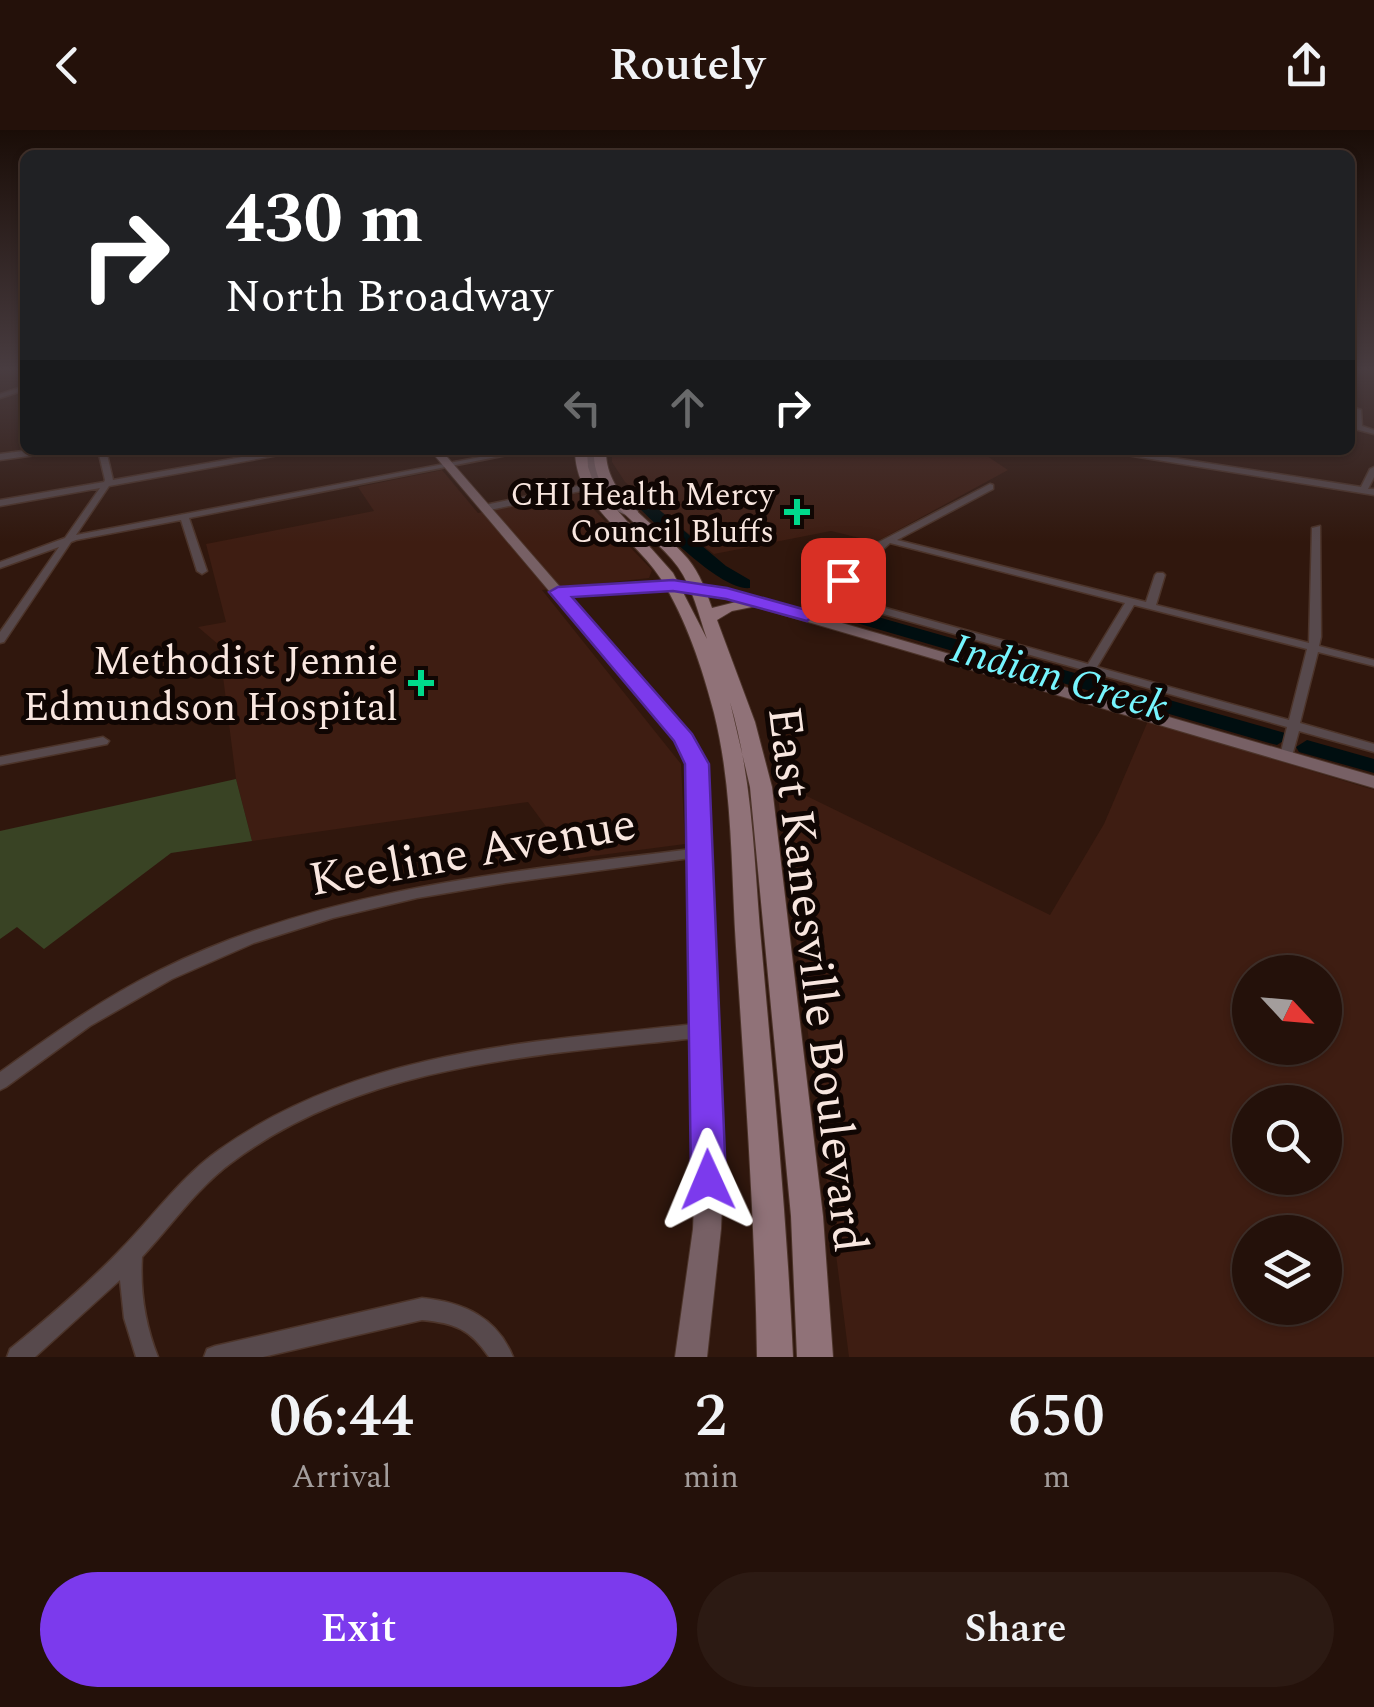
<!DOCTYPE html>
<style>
:root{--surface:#24110a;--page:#2c1a13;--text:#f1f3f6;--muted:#a39d9c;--line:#41312b;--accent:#7c3aed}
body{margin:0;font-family:Spectral,serif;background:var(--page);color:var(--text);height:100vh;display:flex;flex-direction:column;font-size:38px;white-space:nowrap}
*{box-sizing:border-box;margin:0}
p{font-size:32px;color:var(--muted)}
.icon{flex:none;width:55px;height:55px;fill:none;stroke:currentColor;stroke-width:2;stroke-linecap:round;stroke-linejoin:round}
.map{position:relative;height:1227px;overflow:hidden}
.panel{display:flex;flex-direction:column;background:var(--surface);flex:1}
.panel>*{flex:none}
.banner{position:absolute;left:20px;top:20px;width:1335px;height:305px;border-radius:15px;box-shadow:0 2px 8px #0004,0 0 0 2px var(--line);background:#202124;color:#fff;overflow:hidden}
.needle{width:65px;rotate:116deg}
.tools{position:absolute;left:1232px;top:825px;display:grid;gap:20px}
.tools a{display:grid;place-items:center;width:110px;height:110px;border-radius:50%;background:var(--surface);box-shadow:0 2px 8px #0004,0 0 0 2px var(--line);font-size:50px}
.pin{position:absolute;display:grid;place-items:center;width:85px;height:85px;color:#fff;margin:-42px;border-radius:20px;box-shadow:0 5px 15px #0006}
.me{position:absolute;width:110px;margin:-55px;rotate:359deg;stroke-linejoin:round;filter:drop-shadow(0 0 8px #0008)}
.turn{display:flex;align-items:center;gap:35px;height:210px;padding:0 40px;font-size:45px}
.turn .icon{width:130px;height:130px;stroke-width:2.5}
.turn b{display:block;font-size:70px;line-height:85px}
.lanes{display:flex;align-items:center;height:95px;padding:0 40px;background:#0003;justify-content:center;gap:50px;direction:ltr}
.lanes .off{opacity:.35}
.eta{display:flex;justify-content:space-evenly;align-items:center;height:170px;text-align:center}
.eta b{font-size:60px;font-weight:600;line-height:70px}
.button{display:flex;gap:20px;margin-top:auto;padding:20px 40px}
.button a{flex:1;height:115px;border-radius:60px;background:var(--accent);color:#fff;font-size:40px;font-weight:600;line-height:115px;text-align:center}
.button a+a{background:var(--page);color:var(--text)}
header{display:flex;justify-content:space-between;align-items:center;height:130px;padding:0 40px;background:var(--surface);font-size:45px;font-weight:600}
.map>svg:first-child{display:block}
.built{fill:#3e1d12;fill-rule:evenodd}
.green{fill:#394324}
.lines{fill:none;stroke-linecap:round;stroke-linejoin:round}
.river{fill:#000e10;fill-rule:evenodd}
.minor-casing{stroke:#4c342a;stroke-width:3}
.tertiary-casing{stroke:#4c342a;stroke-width:3}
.secondary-casing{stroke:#4c342a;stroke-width:2}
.primary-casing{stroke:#4c342a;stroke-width:2}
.minor{fill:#57494c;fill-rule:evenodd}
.tertiary{fill:#57494c;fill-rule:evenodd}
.secondary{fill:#776065;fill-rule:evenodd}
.primary{fill:#907278;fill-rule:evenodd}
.route{fill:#7c3aed;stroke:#51269a;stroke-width:2.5}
.poi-dot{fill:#00d98c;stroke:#100603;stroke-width:4}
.labels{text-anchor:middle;stroke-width:10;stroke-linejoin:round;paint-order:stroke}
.far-poi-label{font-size:32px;fill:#f8e6df;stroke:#100603;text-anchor:end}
.poi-label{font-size:40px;fill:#f8e6df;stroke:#100603;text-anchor:end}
.water-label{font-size:42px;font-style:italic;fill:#76f4fd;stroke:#100603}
.near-street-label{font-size:48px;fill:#f8e6df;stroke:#100603}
</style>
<header><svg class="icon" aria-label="back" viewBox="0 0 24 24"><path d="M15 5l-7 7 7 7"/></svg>Routely<svg class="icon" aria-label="share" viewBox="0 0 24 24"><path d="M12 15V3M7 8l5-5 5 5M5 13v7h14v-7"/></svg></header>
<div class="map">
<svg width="1374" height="1227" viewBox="0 0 1374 1227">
<rect width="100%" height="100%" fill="#30170d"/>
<!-- built -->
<g class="built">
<path d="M612 320H978L1008 340 876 412 831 401 714 424 625 352 612 332Z"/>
<path d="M442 340 478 383 578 363 652 440 649 448 542 460 681 634 685 714 570 729 528 672 252 711 236 649 219 515 198 497 226 492 206 414 374 381 358 357Z"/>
<path d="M1148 591 1374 660V1227H849L776 651 1050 785 1104 694ZM1250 842H1325V918H1250ZM1250 972H1325V1048H1250ZM1250 1102H1325V1178H1250Z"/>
</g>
<!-- green -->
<path class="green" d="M236 649 252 711 171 723 44 819 17 797 0 809V701Z"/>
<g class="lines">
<!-- river -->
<g class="river">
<path d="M628 362H638L726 436 750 450V458C720 462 652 389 628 368Z"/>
<path d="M843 477 1285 603 1288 608 1277 615 1269 613 836 487V479Z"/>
<path d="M1307 610 1374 629V643L1299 622 1296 617Z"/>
</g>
<defs>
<g id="minor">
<path d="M25 256V260L0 268V264Z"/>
<path d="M1350 276 1361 280 1362 296 1374 300V304L1355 299 1354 283 1350 281Z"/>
<path d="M98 320H106L113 350 282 320H299L295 322 109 356 76 405 516 320H532L189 388 207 441 202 444 197 441 181 390 76 410 71 412 4 512 0 513V502L59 417 0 438V432L65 408 100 358 0 376V370L104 352 105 350Z"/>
<path d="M1104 320H1123L1361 357 1370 339 1374 337V347L1368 359H1374V365L1108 322Z"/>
<path d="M587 354 590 355V359L485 381 481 378 485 375Z"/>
<path d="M990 354 993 355V359L897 410 1146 472 1155 445 1157 443H1163L1165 445 1156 475 1309 513 1312 398 1320 396 1321 507 1319 516 1374 530V536L1318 522 1300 593 1374 614V622L1299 601 1292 626 1286 630 1280 626 1287 597 830 469 811 487H803V483L879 412ZM890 413 1125 473 1088 534 835 464ZM1134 475 1307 519 1289 590 1097 537Z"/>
<path d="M103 607 109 611 107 614 0 635V627Z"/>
<path d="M700 718 705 720 707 723 705 726 506 753 417 768 333 788 254 813 172 849 90 896 6 957 0 960V942C52 905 103 868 160 840 328 757 517 741 700 718Z"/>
<path d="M706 893 712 895 715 900 712 905 706 907C544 925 367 931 231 1033 197 1058 171 1096 142 1127 140 1163 145 1194 158 1227H136L124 1188 120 1150 35 1227H7L10 1219C49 1187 88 1154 123 1117 154 1085 182 1046 219 1020 360 919 539 911 706 893Z"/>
<path d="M422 1168C463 1172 497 1187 513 1227H489C470 1199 455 1193 422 1190L263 1227H204L207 1219 215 1216Z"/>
</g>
<path id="tertiary" d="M30 320H55L50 323 0 330V324Z"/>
<g id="secondary">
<path d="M430 320H441L561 458 659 451 727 460 1374 646V658L726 468 659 459 568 466 690 605 706 634 723 1050 721 1099 707 1227H675L693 1099 695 1050 688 634 676 611Z"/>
<path d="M582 320H592L607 356 638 381V387C606 387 588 346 582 320Z"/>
</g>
<path id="primary" d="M575 320H587L588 337 594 354 673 443 707 509C699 486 693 458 678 437 651 399 591 373 594 320H606C605 370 660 395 688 429 700 444 706 461 712 478L756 467 764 472 762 475 732 481 717 490 755 592 772 657 823 1086 833 1227H797L791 1086 750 657 730 572C754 653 754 739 762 822 774 957 787 1092 793 1227H757C755 1090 745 954 736 817 731 739 733 659 714 583 702 537 686 489 661 449 633 405 575 377 575 320Z"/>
</defs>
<!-- minor casing -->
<use href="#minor" class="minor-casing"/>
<!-- tertiary casing -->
<use href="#tertiary" class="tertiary-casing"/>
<!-- secondary casing -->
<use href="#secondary" class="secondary-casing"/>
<!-- primary casing -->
<use href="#primary" class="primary-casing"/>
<!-- minor -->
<use href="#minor" class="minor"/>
<!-- tertiary -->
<use href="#tertiary" class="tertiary"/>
<!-- secondary -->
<use href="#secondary" class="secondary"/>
<!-- primary -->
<use href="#primary" class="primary"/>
</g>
<!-- sky -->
<linearGradient id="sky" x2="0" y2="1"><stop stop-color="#1a0d07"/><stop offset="0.58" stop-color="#483c40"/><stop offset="1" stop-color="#483c40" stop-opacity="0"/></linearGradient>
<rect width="1374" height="412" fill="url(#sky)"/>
<!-- route -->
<path class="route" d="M843 445 849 447V454L807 491 726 469 673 461 572 467 692 604 709 634 726 1050 721 1062 708 1067 696 1062 691 1050 685 634 674 611 549 462 558 457 673 450 727 458 803 479Z"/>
<!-- markers -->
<g class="poi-dot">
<path d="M792 367h10v10h10v10h-10v10h-10v-10h-10v-10h10z"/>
<path d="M416 538h10v10h10v10h-10v10h-10v-10h-10v-10h10z"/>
</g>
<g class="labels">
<!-- far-poi labels -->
<g class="far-poi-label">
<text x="774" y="375">CHI Health Mercy<tspan x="774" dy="37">Council Bluffs</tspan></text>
</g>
<!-- poi labels -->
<g class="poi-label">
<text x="398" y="544">Methodist Jennie<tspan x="398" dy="46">Edmundson Hospital</tspan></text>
</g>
<!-- water labels -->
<g class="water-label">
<text transform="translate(1060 546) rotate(16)" y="15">Indian Creek</text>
</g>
<!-- near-street labels -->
<g class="near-street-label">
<text transform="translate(472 720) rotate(-10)" y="17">Keeline Avenue</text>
<text transform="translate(819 849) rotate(83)" y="17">East Kanesville Boulevard</text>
</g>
</g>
</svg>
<div class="tools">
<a><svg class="needle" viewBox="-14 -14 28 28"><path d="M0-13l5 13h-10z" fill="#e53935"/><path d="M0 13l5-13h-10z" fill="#a39d9c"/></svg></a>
<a><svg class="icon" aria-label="search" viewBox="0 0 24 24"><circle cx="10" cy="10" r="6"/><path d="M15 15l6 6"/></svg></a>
<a><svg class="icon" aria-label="layers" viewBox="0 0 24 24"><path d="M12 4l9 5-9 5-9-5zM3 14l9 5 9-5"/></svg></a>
</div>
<div class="pin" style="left:843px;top:450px;background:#d93025"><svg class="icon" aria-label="arrive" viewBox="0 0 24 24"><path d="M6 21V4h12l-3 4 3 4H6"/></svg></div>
<svg class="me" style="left:708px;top:1050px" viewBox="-20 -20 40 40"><path d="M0-17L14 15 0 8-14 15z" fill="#7c3aed" stroke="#fff" stroke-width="4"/></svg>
<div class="banner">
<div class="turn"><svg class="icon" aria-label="right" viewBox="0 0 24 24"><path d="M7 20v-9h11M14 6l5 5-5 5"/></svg><div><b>430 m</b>North Broadway</div></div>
<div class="lanes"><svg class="icon off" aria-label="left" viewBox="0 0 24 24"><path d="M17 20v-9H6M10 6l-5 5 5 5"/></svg><svg class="icon off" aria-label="ahead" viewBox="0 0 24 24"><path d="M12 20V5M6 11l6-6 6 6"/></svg><svg class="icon" aria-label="right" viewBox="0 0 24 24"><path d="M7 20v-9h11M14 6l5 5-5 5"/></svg></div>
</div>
</div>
<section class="panel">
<div class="eta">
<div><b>06:44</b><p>Arrival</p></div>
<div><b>2</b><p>min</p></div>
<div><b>650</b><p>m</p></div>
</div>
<div class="button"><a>Exit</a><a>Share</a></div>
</section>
